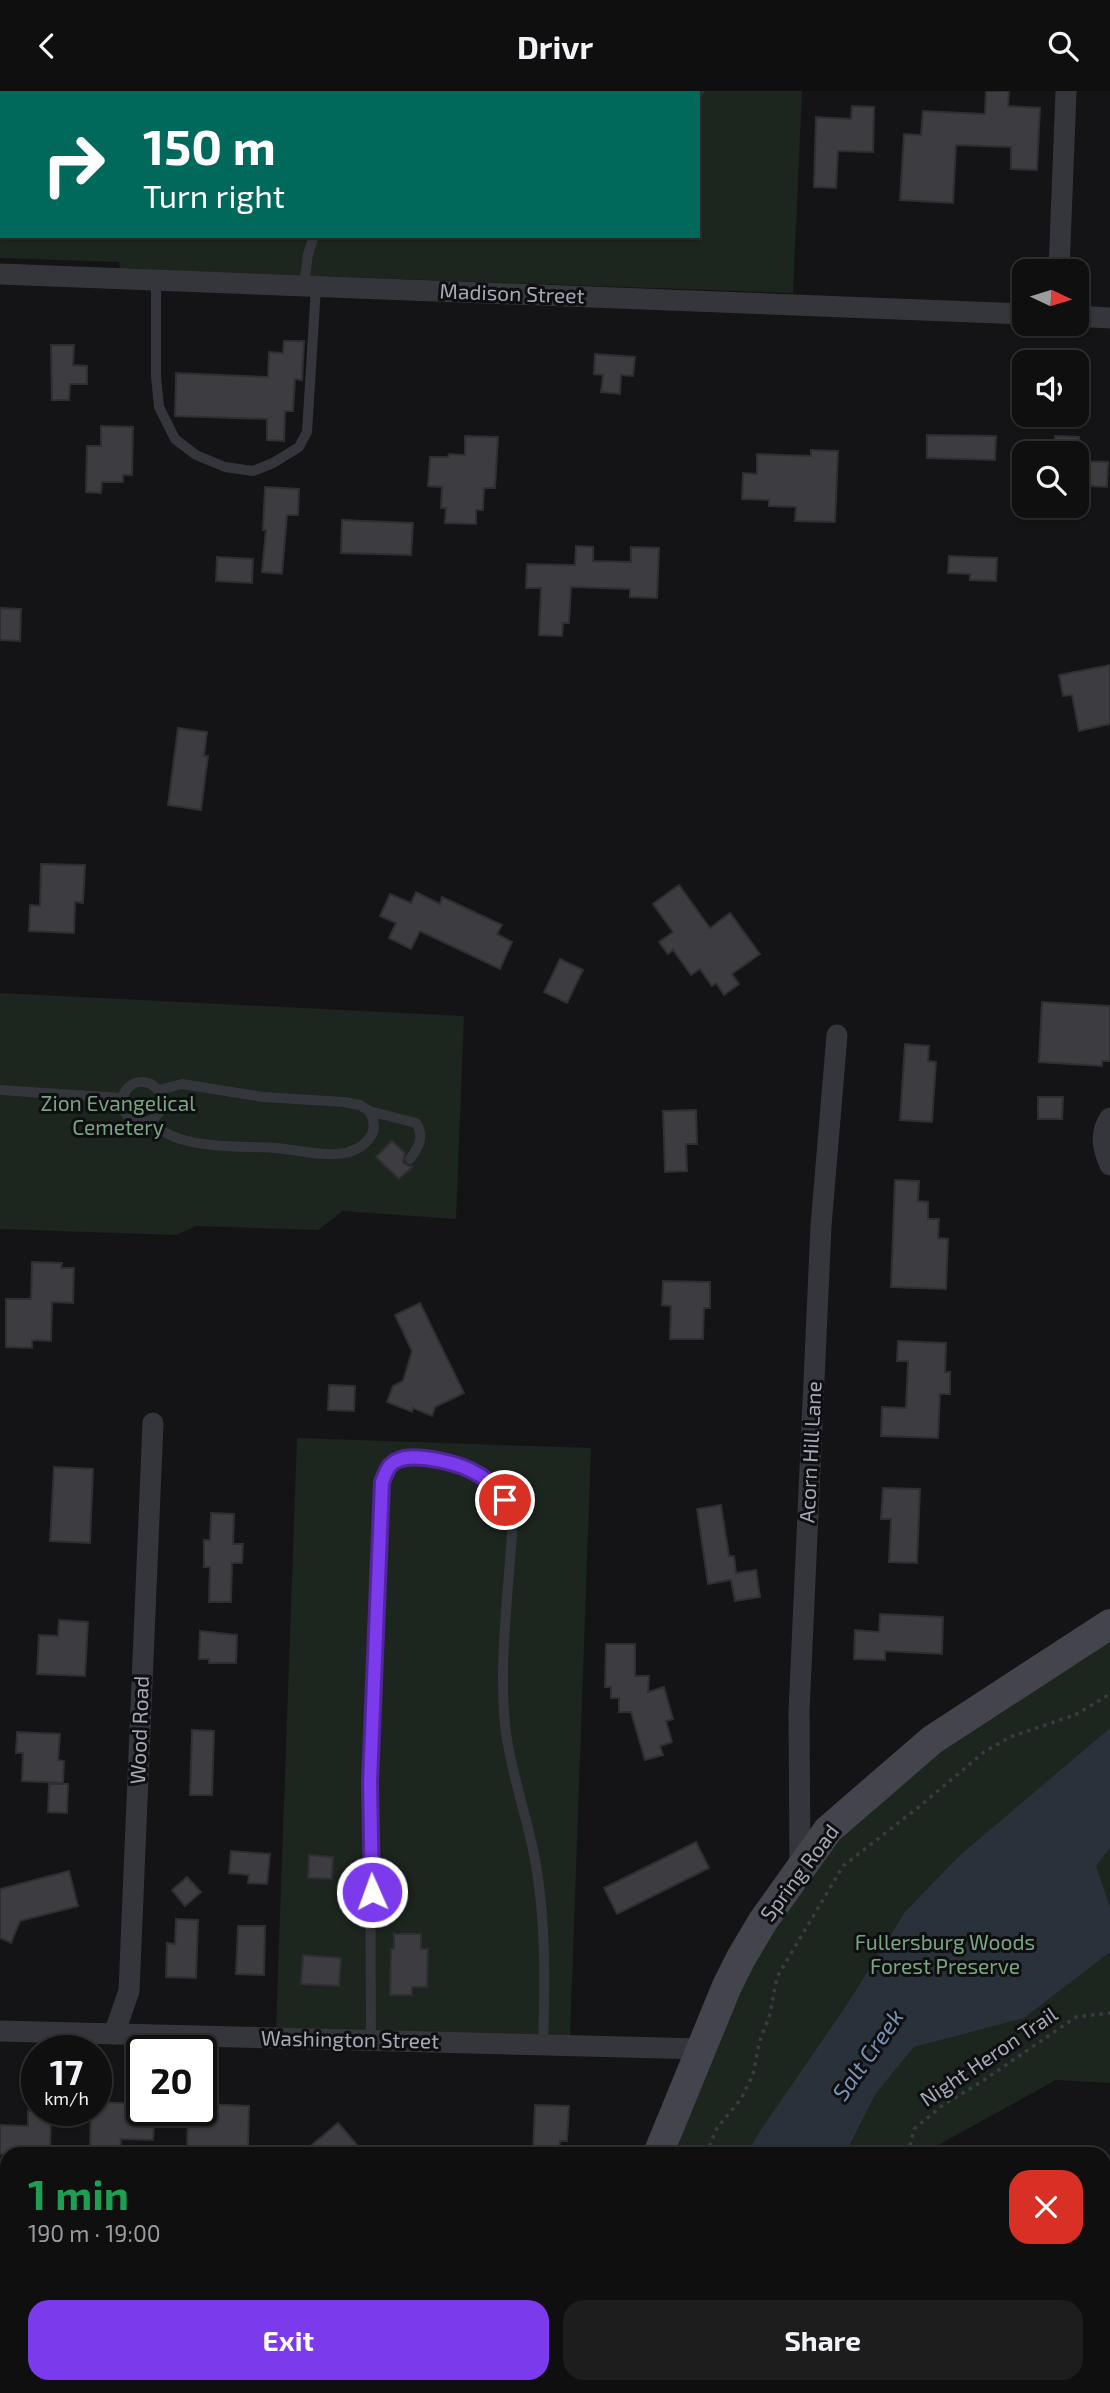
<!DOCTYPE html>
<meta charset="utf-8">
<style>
:root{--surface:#0f0f10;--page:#1d1d1e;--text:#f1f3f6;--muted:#9b9c9f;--line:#2f2f30;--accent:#7c3aed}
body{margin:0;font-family:"Exo 2",sans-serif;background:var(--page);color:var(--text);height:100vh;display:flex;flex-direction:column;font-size:26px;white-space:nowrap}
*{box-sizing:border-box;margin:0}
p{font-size:23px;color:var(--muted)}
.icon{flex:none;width:38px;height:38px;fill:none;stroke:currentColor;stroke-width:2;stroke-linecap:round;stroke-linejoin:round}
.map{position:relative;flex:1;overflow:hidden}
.sheet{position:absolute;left:0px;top:2056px;width:1111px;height:247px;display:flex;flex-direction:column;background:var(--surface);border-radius:21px 21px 0 0;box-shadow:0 2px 5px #0004,0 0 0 2px var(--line)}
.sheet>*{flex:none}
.guide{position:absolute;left:0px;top:0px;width:700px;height:147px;box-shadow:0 2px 5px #0004,0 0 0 2px var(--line);background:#00695c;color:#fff;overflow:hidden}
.needle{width:46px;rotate:94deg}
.buttons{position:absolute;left:1012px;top:168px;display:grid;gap:14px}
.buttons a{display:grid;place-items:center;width:77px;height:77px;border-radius:14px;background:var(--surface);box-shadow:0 2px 5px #0004,0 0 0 2px var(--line);font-size:35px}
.speed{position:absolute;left:21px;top:1944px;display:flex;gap:14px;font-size:35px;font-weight:700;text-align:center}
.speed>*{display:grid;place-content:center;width:91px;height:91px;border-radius:50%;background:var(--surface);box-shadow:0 2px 5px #0004,0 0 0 2px var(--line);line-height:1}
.speed small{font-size:18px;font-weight:400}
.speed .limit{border:4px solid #111;border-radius:10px;background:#fff;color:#111}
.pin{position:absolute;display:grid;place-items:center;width:60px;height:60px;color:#fff;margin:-30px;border:4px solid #fff;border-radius:50%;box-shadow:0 2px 7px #0007}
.me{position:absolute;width:77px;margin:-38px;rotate:358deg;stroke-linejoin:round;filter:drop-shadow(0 0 5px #0008)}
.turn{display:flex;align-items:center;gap:24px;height:147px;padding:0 28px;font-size:32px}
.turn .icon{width:91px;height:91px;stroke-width:2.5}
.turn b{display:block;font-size:49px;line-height:60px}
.round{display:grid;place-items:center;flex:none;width:74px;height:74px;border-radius:21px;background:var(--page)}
.headline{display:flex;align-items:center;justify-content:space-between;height:119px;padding:0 28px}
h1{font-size:42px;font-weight:700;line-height:52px;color:#1e9e55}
.action{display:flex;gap:14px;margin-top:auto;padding:14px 28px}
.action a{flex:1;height:80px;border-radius:21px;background:var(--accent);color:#fff;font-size:28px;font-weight:700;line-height:80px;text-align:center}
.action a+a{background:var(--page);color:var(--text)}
header{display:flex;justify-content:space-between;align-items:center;height:91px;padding:0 28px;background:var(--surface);font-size:32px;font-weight:700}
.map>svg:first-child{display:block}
.green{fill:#1c251e}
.water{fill:#29313b}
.building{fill:#3c3c41;stroke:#2f2e33;stroke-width:2}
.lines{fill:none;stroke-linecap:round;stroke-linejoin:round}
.path{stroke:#3b3c43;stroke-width:3.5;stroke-dasharray:3.5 5;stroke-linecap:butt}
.lane{stroke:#35353c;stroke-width:10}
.street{stroke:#35353c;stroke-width:21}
.secondary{stroke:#43444c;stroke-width:30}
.route-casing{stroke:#51269a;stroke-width:18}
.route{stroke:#7c3aed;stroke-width:12}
.labels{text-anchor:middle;stroke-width:6;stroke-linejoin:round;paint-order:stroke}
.street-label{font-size:21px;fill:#a5a9b8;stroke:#0f0f11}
.park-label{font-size:21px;fill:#7aa482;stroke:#0f0f11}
.water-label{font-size:23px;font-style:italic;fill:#7992b6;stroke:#0f0f11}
</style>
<header><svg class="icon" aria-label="back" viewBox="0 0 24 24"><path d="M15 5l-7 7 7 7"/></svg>Drivr<svg class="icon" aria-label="search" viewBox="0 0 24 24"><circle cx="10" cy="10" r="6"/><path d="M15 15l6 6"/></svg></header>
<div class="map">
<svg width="1110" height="2302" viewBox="0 0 1110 2302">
<rect width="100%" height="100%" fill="#141416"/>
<!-- green -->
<g class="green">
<path d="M30 0H802L793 202 120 178 119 171 0 167V102L2 145H698V2H29Z"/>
<path d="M0 902 464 925 456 1128 343 1120 318 1139 196 1135 176 1144 0 1138Z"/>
<path d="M297 1347 591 1357 570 1947 276 1937Z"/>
<path d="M1110 1540V1992L1056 1989 933 2057 932 2063H664L733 1894 833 1741 927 1661Z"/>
<path d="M571 2296H875L874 2302H569Z"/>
</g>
<!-- water -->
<g class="water">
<path d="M1110 1637V1757L1096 1775 1110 1816V1861L1024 1927 914 1956 876 2002 845 2063H747L760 2040 846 1915 905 1821 958 1766Z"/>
<path d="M630 2296H719L717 2302H627Z"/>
</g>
<!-- building -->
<g class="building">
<path d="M986 0H1009L1008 15 1040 17 1037 79 1011 78V56L956 54 953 112 900 109 904 43 921 44 923 20 985 23Z"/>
<path d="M852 15 874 16 873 61 838 60 836 97 814 96 816 26 851 28Z"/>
<path d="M284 250H304L302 289 295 288 293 320H285L284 350 267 349V328L175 325 176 282 268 286 269 261 283 262Z"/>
<path d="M51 254H74L73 274 87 275V293H70L69 309H52Z"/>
<path d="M595 263 635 266 633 285 621 284 620 303 601 301 603 284 594 283Z"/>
<path d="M101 335 133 336 132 384H123V391H102L101 402 86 401 87 355H101Z"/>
<path d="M927 344 996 345 995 369 927 367Z"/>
<path d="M465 345 498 346 495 397H484L483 419H476V433L445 432 446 417H441L442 396 428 395 430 366H448L449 363 465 364Z"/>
<path d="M1055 345 1079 346 1078 362H1055Z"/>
<path d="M811 359 838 360 835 431 795 430 796 416 769 415V409L742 408 743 382 757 383V363L811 365Z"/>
<path d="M1076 370 1108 371 1107 396 1076 394Z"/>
<path d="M265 396 299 398 298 424H287L282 483 262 481 266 439H263Z"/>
<path d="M342 429 413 432 411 464 341 462Z"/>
<path d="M576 455 593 456V470L631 471V456L659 457 657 507 630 506V498L571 496 569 532H563L562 545 539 544 541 497H526L527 473 575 474Z"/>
<path d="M949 465 997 467 996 490 970 489V483L948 482Z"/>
<path d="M217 466 253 468 252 492 216 490Z"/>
<path d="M0 517 21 518 20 550 0 549Z"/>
<path d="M1110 574V633L1079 640 1072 604 1063 605 1059 584Z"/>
<path d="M178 637 207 641 204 665H208L201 719 168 714Z"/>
<path d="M41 773 85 774 83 812 75 811 74 842 29 840 30 814 40 815Z"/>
<path d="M679 794 710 837 730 822 760 863 732 883 739 893 724 904 716 892 712 895 700 878 691 884 673 859 668 863 659 851 673 841 653 813Z"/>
<path d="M416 801 440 813 442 806 502 834 497 843 512 851 500 878 420 840 411 858 389 847 396 832 380 825 390 803 411 812Z"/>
<path d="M560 868 583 879 567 912 544 901Z"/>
<path d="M1042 911 1110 915V970H1102V975L1039 971Z"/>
<path d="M905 953 929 955 928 970 936 971 932 1031 900 1029Z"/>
<path d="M1038 1006H1063L1062 1028H1038Z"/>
<path d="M696 1019 697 1053H686L687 1080 665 1081 663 1020Z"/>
<path d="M392 1050 405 1062 403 1072 412 1076 399 1088 376 1066Z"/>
<path d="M895 1089 919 1090 918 1110 928 1111V1128H939L938 1147 948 1148 946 1198 891 1196Z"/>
<path d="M32 1171 62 1172 61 1177H74L73 1212 52 1211 51 1250 32 1249V1257L6 1256V1208H31Z"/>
<path d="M663 1190 710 1191V1217H704L703 1248H670L671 1215 662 1214Z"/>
<path d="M420 1212 464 1302 435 1316 432 1325 413 1317 412 1321 387 1311 393 1295 403 1290 412 1260 395 1224Z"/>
<path d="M898 1250 946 1252 945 1281H950V1303H940L938 1347 881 1345 882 1316 906 1317 908 1270H897Z"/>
<path d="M329 1294 355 1295 354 1320 328 1319Z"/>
<path d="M54 1376 93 1378 90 1452 50 1450Z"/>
<path d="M883 1397 920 1398 917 1472 889 1471 891 1428H881Z"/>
<path d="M721 1414 729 1465H734L736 1482 756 1479 760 1506 735 1510 731 1489 708 1493 697 1418Z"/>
<path d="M211 1422 234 1423 233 1453H243L242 1472H232L231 1511H209L210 1476H204V1449H210Z"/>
<path d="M880 1523 943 1526 942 1563 885 1560V1569L854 1568 855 1539 879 1541Z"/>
<path d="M59 1529 88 1531 85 1585 37 1583 39 1544 58 1545Z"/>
<path d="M200 1540 237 1544 236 1572H209V1568H199Z"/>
<path d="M606 1553H635V1585H649L648 1601 664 1596 673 1628 666 1630 672 1651 660 1655 663 1664 645 1669 631 1621H619V1607H611V1596H605Z"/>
<path d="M192 1639 214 1640 212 1704H190Z"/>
<path d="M17 1641 60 1643 58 1669 64 1670 63 1692 22 1690 23 1662H16Z"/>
<path d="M49 1693H68L67 1722 48 1721Z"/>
<path d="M696 1751 709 1777 617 1823 604 1797Z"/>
<path d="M231 1760 270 1763 267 1793 248 1792 249 1784 229 1782Z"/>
<path d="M309 1764 333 1766 332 1788 308 1787Z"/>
<path d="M69 1780 78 1815 20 1830 11 1852 0 1847V1798Z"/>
<path d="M187 1786 201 1801 185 1815 172 1799Z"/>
<path d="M176 1828 198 1829 196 1887 166 1886 167 1852 175 1853Z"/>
<path d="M238 1835H265L264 1884 236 1883Z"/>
<path d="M394 1843H421V1858H428L427 1896H412V1904H390L391 1858H394Z"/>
<path d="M303 1864 341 1867 339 1895 301 1893Z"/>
<path d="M96 2011 142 2013V2020H155L153 2049 121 2048 120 2063 90 2062 91 2020H96Z"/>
<path d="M201 2013 249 2015 248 2063 187 2062 188 2020H201Z"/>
<path d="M535 2014 569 2015 567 2050H560L559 2063H533Z"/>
<path d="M28 2020H51L50 2063H0V2034L28 2035Z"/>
<path d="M338 2032 365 2063H301Z"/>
</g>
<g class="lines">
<!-- path -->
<g class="path">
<path d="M706 2063 717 2037 741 2008 753 1984 759 1952 770 1923 777 1886 843 1775 920 1715 984 1661 1010 1646 1075 1624 1110 1603"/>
<path d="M908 2063 914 2038 943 2014 981 1991 1076 1926 1110 1922"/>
<path d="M603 2302 605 2296"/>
<path d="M837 2302 838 2296"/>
</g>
<!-- lane -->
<g class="lane">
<path d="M274 0 275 2"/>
<path d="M432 2 434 0"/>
<path d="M698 2 699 0"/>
<path d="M156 189V285L159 316 175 348 196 364 225 376 253 380 273 372 299 356 307 341 316 196"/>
<path d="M304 195 308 163 314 145"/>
<circle cx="142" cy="1011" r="20"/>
<path d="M0 999 122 1007"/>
<path d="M369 1020 416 1032C425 1046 419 1055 410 1068"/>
<path d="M147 1031C158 1038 168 1044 180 1048 211 1057 244 1055 276 1057 304 1059 347 1074 368 1049 376 1040 375 1030 369 1020L360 1014 344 1011 263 1006 182 993 159 999"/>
<path d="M371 1950 370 1691 382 1391C385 1385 387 1376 392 1372 415 1353 480 1378 497 1397 509 1410 511 1426 512 1442 508 1505 499 1571 505 1634 510 1681 528 1727 536 1774 546 1834 545 1893 543 1954"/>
</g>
<!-- street -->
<g class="street">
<path d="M1059 180 1066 0"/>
<path d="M0 183 1024 223"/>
<path d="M1076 225 1110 227"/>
<path d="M1110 1027C1099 1043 1103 1058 1110 1074"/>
<path d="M800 1779 799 1621 821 1135 837 944"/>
<path d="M0 1940 701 1958"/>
<path d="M114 1943 129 1900 153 1332"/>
<path d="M1092 2296V2302"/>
</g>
<!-- secondary -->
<g class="secondary">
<path d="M658 2063 727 1895 741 1867 763 1830 828 1739 932 1649 1110 1533"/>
<path d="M561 2302 563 2296"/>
</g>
</g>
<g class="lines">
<defs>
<path id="route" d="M372 1801 370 1691 382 1391C385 1384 387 1376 393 1372 402 1365 415 1366 425 1367 457 1371 487 1381 505 1409"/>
</defs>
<!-- route casing -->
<use href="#route" class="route-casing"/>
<!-- route -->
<use href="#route" class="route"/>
</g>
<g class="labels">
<!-- street labels -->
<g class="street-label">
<text transform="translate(512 203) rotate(2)" y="7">Madison Street</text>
<text transform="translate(811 1361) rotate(-87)" y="7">Acorn Hill Lane</text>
<text transform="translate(140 1639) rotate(-88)" y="7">Wood Road</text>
<text transform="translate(800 1782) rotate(-53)" y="7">Spring Road</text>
<text transform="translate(350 1949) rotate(1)" y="7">Washington Street</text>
<text transform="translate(989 1966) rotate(-34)" y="7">Night Heron Trail</text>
</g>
<!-- park labels -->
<g class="park-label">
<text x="118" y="1020">Zion Evangelical<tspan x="118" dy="24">Cemetery</tspan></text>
<text x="945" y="1859">Fullersburg Woods<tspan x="945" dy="24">Forest Preserve</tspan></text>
</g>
<!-- water labels -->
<g class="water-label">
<text transform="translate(868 1964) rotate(-55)" y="8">Salt Creek</text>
</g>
</g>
</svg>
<div class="buttons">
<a><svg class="needle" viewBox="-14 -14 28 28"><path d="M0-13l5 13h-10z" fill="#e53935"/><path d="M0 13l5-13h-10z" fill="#9b9c9f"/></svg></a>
<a><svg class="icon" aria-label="sound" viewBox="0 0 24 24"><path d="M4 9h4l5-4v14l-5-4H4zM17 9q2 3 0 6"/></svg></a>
<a><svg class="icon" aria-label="search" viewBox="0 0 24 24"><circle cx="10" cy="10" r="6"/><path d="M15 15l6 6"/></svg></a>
</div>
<div class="speed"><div>17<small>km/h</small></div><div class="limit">20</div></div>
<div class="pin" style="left:505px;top:1409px;background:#d93025"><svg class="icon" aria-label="arrive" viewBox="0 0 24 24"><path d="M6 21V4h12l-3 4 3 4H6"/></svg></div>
<svg class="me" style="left:372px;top:1801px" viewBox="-20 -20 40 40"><circle r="17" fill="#7c3aed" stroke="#fff" stroke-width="3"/><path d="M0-11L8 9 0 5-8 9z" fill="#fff"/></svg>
<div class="guide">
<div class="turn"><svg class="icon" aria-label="right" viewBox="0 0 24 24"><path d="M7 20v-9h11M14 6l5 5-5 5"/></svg><div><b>150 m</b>Turn right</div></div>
</div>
<section class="sheet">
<div class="headline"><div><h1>1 min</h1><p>190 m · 19:00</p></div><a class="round" style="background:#d93025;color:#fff"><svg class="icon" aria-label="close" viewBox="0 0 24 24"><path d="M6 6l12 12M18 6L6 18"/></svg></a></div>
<div class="action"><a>Exit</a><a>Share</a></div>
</section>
</div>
